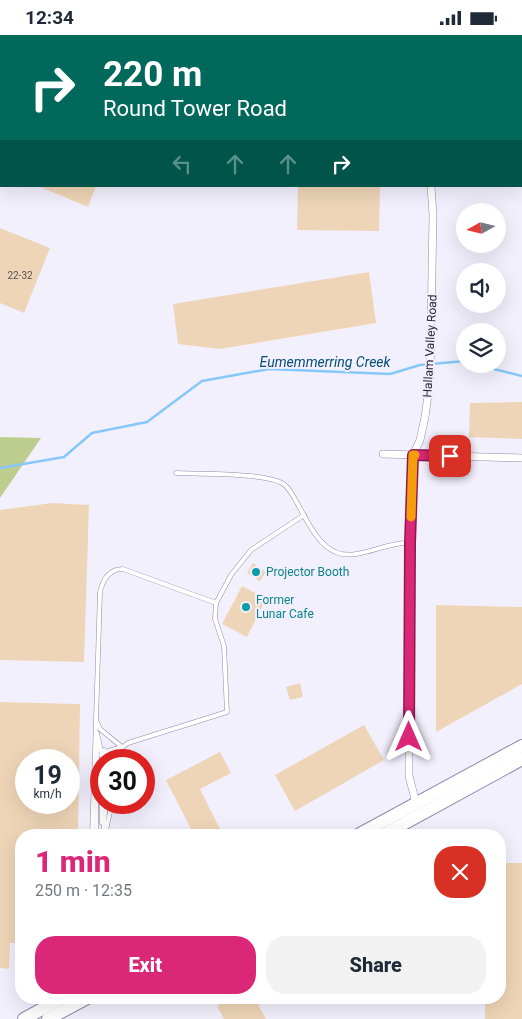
<!DOCTYPE html>
<meta charset="utf-8">
<style>
:root{--surface:#fff;--page:#f2f2f3;--text:#1f2937;--muted:#747a83;--accent:#db2777}
body{margin:0;font-family:Roboto,sans-serif;background:var(--page);color:var(--text);height:100vh;display:flex;flex-direction:column;font-size:19px;white-space:nowrap}
*{box-sizing:border-box;margin:0}
p{font-size:16px;color:var(--muted)}
.icon{flex:none;width:28px;height:28px;fill:none;stroke:currentColor;stroke-width:2;stroke-linecap:round;stroke-linejoin:round}
.map{position:relative;flex:1;overflow:hidden}
.sheet{position:absolute;left:15px;top:794px;width:491px;height:175px;display:flex;flex-direction:column;background:var(--surface);border-radius:20px;box-shadow:0 5px 20px #0002}
.sheet>*{flex:none}
.top-card{position:absolute;left:0px;top:0px;width:522px;height:152px;box-shadow:0 5px 20px #0002;background:#00695c;color:#fff;overflow:hidden}
.needle{width:32px;rotate:262deg}
.fabs{position:absolute;left:456px;top:168px;display:grid;gap:10px}
.fabs a{display:grid;place-items:center;width:50px;height:50px;border-radius:50%;background:var(--surface);box-shadow:0 5px 20px #0002;font-size:25px}
.speed{position:absolute;left:15px;top:714px;display:flex;gap:10px;font-size:25px;font-weight:700;text-align:center}
.speed>*{display:grid;place-content:center;width:65px;height:65px;border-radius:50%;background:var(--surface);box-shadow:0 5px 20px #0002;line-height:1}
.speed small{font-size:12px;font-weight:400}
.speed .limit{border:8px solid #d22;background:#fff;color:#111}
.pin{position:absolute;display:grid;place-items:center;width:42px;height:42px;color:#fff;margin:-21px;border-radius:10px;box-shadow:0 2px 8px #0006}
.me{position:absolute;width:55px;margin:-28px;rotate:0deg;stroke-linejoin:round;filter:drop-shadow(0 0 4px #0008)}
.turn{display:flex;align-items:center;gap:18px;height:105px;padding:0 20px;font-size:22px}
.turn .icon{width:65px;height:65px;stroke-width:2.5}
.turn b{display:block;font-size:35px;line-height:42px}
.lanes{display:flex;align-items:center;height:48px;padding:0 20px;background:#0003;justify-content:center;gap:25px;direction:ltr}
.lanes .off{opacity:.35}
.round{display:grid;place-items:center;flex:none;width:52px;height:52px;border-radius:20px;background:var(--page)}
.summary{display:flex;align-items:center;justify-content:space-between;height:85px;padding:0 20px}
h1{font-size:30px;font-weight:800;line-height:38px;color:var(--accent)}
.action{display:flex;gap:10px;margin-top:auto;padding:10px 20px}
.action a{flex:1;height:58px;border-radius:20px;background:var(--accent);color:#fff;font-size:20px;font-weight:800;line-height:58px;text-align:center}
.action a+a{background:var(--page);color:var(--text)}
.status{display:flex;justify-content:space-between;align-items:center;height:35px;padding:0 25px;background:var(--surface);direction:ltr}
.status svg{height:14px;fill:currentColor}
.map>svg:first-child{display:block}
.green{fill:#bdcd8e}
.lines{fill:none;stroke-linecap:round;stroke-linejoin:round}
.stream{stroke:#85c8f9;stroke-width:2.5}
.building{fill:#efd5b7;fill-rule:evenodd}
.lane-casing{stroke:#9189aa;stroke-width:5}
.street-casing{stroke:#9189aa;stroke-width:8}
.highway-casing{stroke:#9189aa;stroke-width:14}
.lane{stroke:#fff;stroke-width:4}
.street{stroke:#fff;stroke-width:7}
.highway{stroke:#fff;stroke-width:12}
.route-casing{stroke:#8e194d;stroke-width:12}
.route{stroke:#db2777;stroke-width:9}
.slow{stroke:#f59e0b;stroke-width:9}
.culture-dot{fill:#0f9aa8;stroke:#f3f0fe;stroke-width:2}
.labels{text-anchor:middle;stroke-width:4;stroke-linejoin:round;paint-order:stroke}
.number-label{font-size:10px;fill:#5a5154}
.street-label{font-size:12px;fill:#282533;stroke:#f3f0fe}
.culture-label{font-size:12px;fill:#0d838f;stroke:#f3f0fe;text-anchor:start}
.water-label{font-size:14px;font-style:italic;fill:#074e75;stroke:#f3f0fe}
</style>
<div class="status"><b>12:34</b><svg viewBox="0 0 49 12"><path d="M0 12V9h3v3zM5 12V6h3v6zM10 12V3h3v9zM15 12V0h3v12zM26 1h20v11H26zM47 4h2v5h-2z"/></svg></div>
<div class="map">
<svg width="522" height="984" viewBox="0 0 522 984">
<rect width="100%" height="100%" fill="#f3f0fe"/>
<!-- green -->
<path class="green" d="M0 402 41 403 0 463Z"/>
<g class="lines">
<!-- stream -->
<g class="stream">
<path d="M473 329 522 341"/>
<path d="M0 433 64 422 92 398 147 387 202 346 269 334 390 339 420 330 465 326"/>
</g>
</g>
<!-- building -->
<g class="building">
<path d="M38 151H96L88 172Z"/>
<path d="M298 151H380L379 196 297 195Z"/>
<path d="M0 193 50 213 24 278 0 268Z"/>
<path d="M369 237 376 288 220 314 178 309 173 269Z"/>
<path d="M522 367V404L469 402 470 368Z"/>
<path d="M52 468 89 470 84 627 0 625V475Z"/>
<path d="M253 528 266 537 260 546 247 538Z"/>
<path d="M242 551 266 564 247 602 222 589Z"/>
<path d="M436 570 522 572V649L436 697Z"/>
<path d="M300 648 303 662 290 665 286 652Z"/>
<path d="M0 667 80 669 78 800H21V908H10L9 934 0 933ZM26 725H69V768H26Z"/>
<path d="M364 690 384 725 295 776 275 740Z"/>
<path d="M220 717 231 738 200 754 223 800H194L166 745Z"/>
<path d="M500 828H522V984H485V962H500Z"/>
<path d="M233 962H254L266 984H224L217 971Z"/>
</g>
<g class="lines">
<defs>
<g id="lane">
<path d="M176 438C199 439 265 438 282 448 289 452 292 459 296 466 306 483 317 511 338 518 358 525 386 507 408 508"/>
<path d="M97 698 103 725"/>
<path d="M122 712 100 694 96 685 100 557C103 544 109 534 123 534L216 568"/>
<path d="M104 715 107 725"/>
<path d="M101 720 105 717 122 712"/>
<path d="M110 725 118 714"/>
<path d="M118 725 120 714 128 708 227 677 224 611 215 584 216 568 231 540 251 515 304 480"/>
<path d="M102 788V768"/>
<path d="M103 798 106 768"/>
<path d="M92 800 96 687"/>
<path d="M96 800 97 710"/>
<path d="M105 800 112 768"/>
</g>
<g id="street">
<path d="M416 0V1"/>
<path d="M383 419 522 423"/>
<path d="M416 768 409 741V508L413 420 420 405 425 382 430 346 433 180 431 151"/>
</g>
<g id="highway">
<path d="M358 800 522 711"/>
<path d="M383 800 522 724"/>
<path d="M24 984 64 962"/>
<path d="M48 984 89 962"/>
</g>
</defs>
<!-- lane casing -->
<use href="#lane" class="lane-casing"/>
<!-- street casing -->
<use href="#street" class="street-casing"/>
<!-- highway casing -->
<use href="#highway" class="highway-casing"/>
<!-- lane -->
<use href="#lane" class="lane"/>
<!-- street -->
<use href="#street" class="street"/>
<!-- highway -->
<use href="#highway" class="highway"/>
</g>
<g class="lines">
<defs>
<path id="route" d="M409 702 410 508 413 420 450 421"/>
</defs>
<!-- route casing -->
<use href="#route" class="route-casing"/>
<!-- route -->
<use href="#route" class="route"/>
<!-- slow -->
<path class="slow" d="M411 482 413 420H415"/>
</g>
<!-- markers -->
<g class="culture-dot">
<circle cx="256" cy="537" r="5"/>
<circle cx="246" cy="572" r="5"/>
</g>
<g class="labels">
<!-- number labels -->
<g class="number-label">
<text x="20" y="244">22-32</text>
</g>
<!-- street labels -->
<g class="street-label">
<text transform="translate(430 311) rotate(-87)" y="4">Hallam Valley Road</text>
</g>
<!-- culture labels -->
<g class="culture-label">
<text x="266" y="541">Projector Booth</text>
<text x="256" y="569">Former<tspan x="256" dy="14">Lunar Cafe</tspan></text>
</g>
<!-- water labels -->
<g class="water-label">
<text x="325" y="332">Eumemmerring Creek</text>
</g>
</g>
</svg>
<div class="fabs">
<a><svg class="needle" viewBox="-14 -14 28 28"><path d="M0-13l5 13h-10z" fill="#e53935"/><path d="M0 13l5-13h-10z" fill="#747a83"/></svg></a>
<a><svg class="icon" aria-label="sound" viewBox="0 0 24 24"><path d="M4 9h4l5-4v14l-5-4H4zM17 9q2 3 0 6"/></svg></a>
<a><svg class="icon" aria-label="layers" viewBox="0 0 24 24"><path d="M12 4l9 5-9 5-9-5zM3 14l9 5 9-5"/></svg></a>
</div>
<div class="speed"><div>19<small>km/h</small></div><div class="limit">30</div></div>
<div class="pin" style="left:450px;top:421px;background:#d93025"><svg class="icon" aria-label="arrive" viewBox="0 0 24 24"><path d="M6 21V4h12l-3 4 3 4H6"/></svg></div>
<svg class="me" style="left:409px;top:702px" viewBox="-20 -20 40 40"><path d="M0-17L14 15 0 8-14 15z" fill="#db2777" stroke="#fff" stroke-width="4"/></svg>
<div class="top-card">
<div class="turn"><svg class="icon" aria-label="right" viewBox="0 0 24 24"><path d="M7 20v-9h11M14 6l5 5-5 5"/></svg><div><b>220 m</b>Round Tower Road</div></div>
<div class="lanes"><svg class="icon off" aria-label="left" viewBox="0 0 24 24"><path d="M17 20v-9H6M10 6l-5 5 5 5"/></svg><svg class="icon off" aria-label="ahead" viewBox="0 0 24 24"><path d="M12 20V5M6 11l6-6 6 6"/></svg><svg class="icon off" aria-label="ahead" viewBox="0 0 24 24"><path d="M12 20V5M6 11l6-6 6 6"/></svg><svg class="icon" aria-label="right" viewBox="0 0 24 24"><path d="M7 20v-9h11M14 6l5 5-5 5"/></svg></div>
</div>
<section class="sheet">
<div class="summary"><div><h1>1 min</h1><p>250 m · 12:35</p></div><a class="round" style="background:#d93025;color:#fff"><svg class="icon" aria-label="close" viewBox="0 0 24 24"><path d="M6 6l12 12M18 6L6 18"/></svg></a></div>
<div class="action"><a>Exit</a><a>Share</a></div>
</section>
</div>
